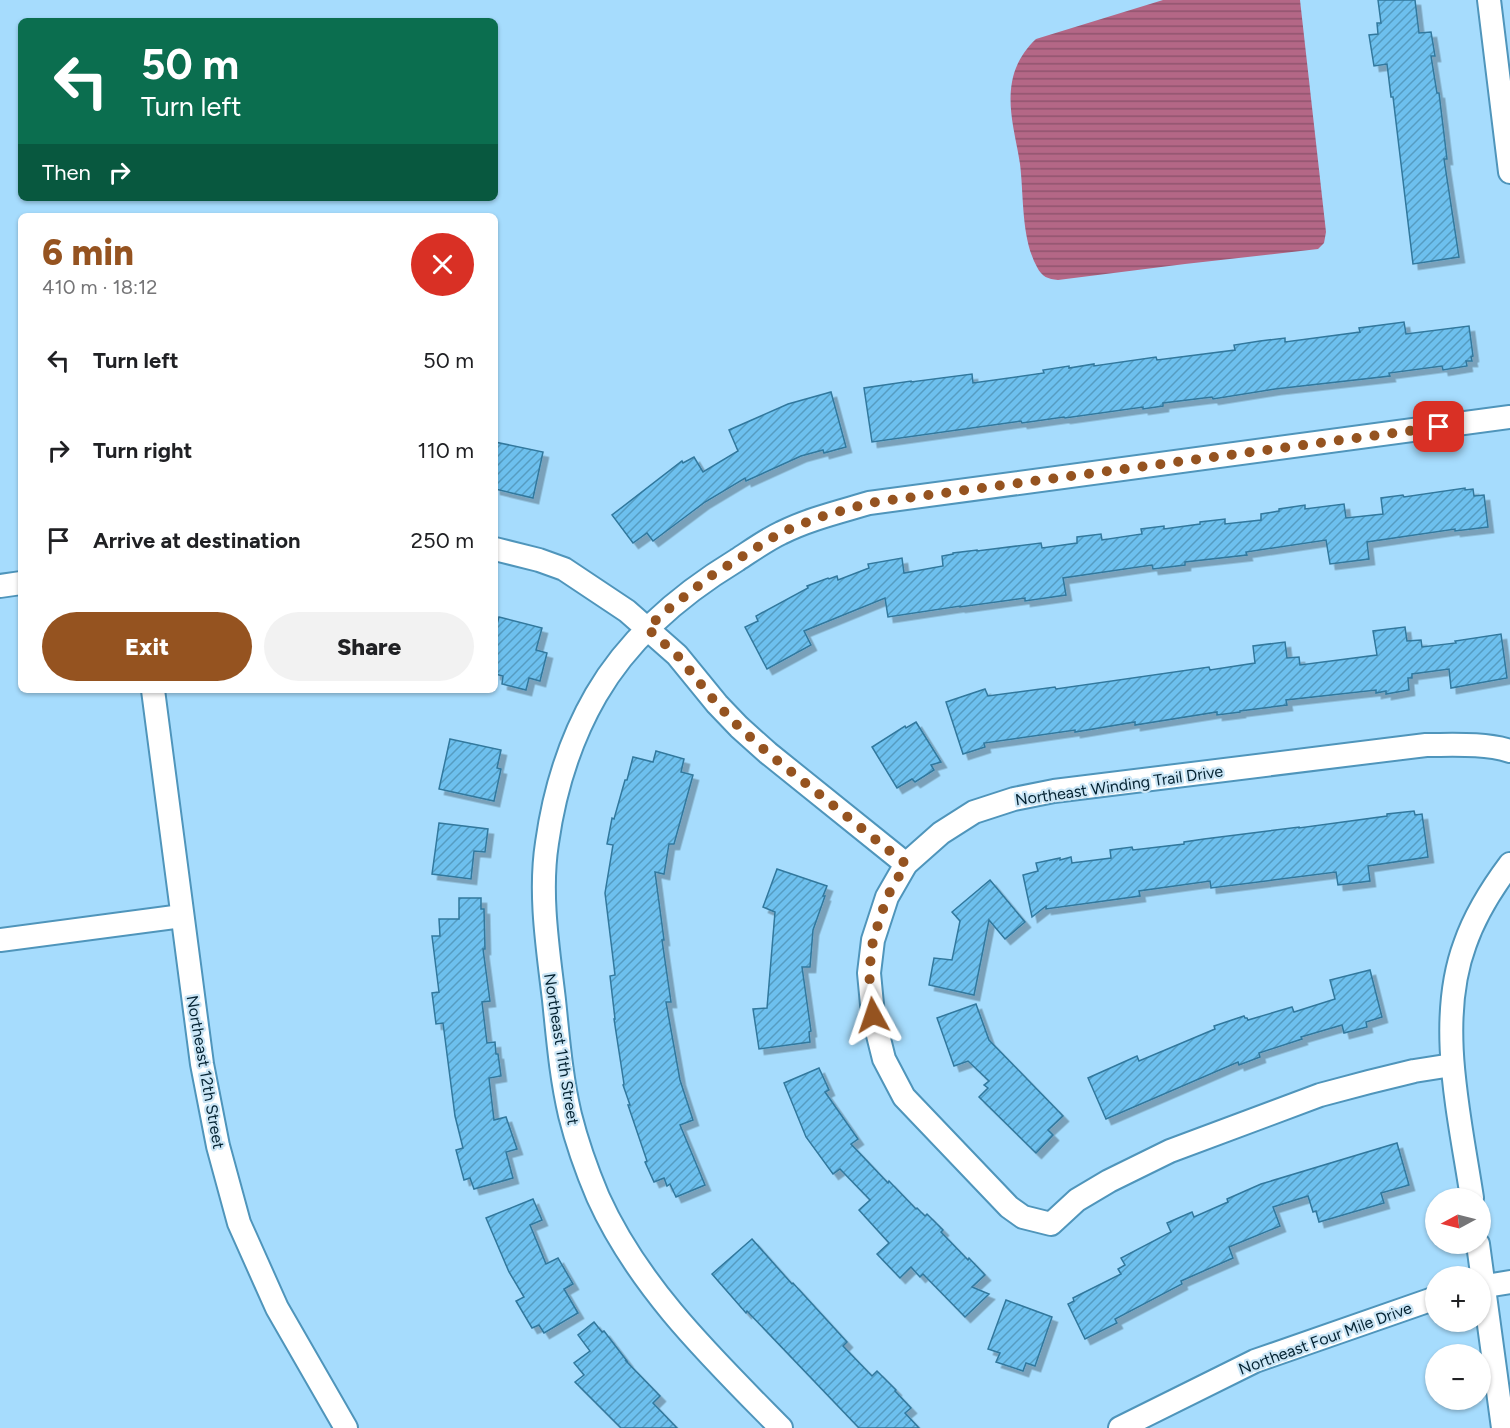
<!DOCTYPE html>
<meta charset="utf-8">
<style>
:root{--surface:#fff;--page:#f2f2f2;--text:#202124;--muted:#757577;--accent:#955320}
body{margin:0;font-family:Figtree,sans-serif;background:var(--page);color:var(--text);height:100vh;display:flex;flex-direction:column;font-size:22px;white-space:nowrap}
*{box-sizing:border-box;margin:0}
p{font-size:20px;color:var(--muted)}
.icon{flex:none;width:33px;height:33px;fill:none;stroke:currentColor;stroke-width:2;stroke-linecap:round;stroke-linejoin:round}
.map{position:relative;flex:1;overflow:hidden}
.drawer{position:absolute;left:18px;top:213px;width:480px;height:480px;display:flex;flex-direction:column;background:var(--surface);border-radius:9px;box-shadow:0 2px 4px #0004}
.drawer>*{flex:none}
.banner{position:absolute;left:18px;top:18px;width:480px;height:183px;border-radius:9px;box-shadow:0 2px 4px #0004;background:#0b6e4f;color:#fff;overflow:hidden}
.needle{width:39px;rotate:263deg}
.controls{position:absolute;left:1425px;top:1188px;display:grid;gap:12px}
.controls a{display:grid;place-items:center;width:66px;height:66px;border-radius:50%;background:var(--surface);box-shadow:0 2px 4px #0004;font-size:30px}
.pin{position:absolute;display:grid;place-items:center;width:51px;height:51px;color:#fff;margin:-26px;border-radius:12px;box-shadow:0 3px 9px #0006}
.me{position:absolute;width:66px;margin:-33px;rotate:355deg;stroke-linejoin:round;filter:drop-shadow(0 0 4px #0008)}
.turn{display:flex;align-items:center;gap:21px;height:126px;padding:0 24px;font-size:27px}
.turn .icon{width:78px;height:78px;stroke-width:2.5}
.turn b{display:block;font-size:42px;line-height:51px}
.then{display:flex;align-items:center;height:57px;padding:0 24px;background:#0003;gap:12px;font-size:22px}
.round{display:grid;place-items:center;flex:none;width:63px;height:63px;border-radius:32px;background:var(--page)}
.summary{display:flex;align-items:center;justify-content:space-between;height:102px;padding:0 24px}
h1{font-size:36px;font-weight:800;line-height:45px;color:var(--accent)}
.button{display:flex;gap:12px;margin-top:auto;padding:12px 24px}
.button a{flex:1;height:69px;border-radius:36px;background:var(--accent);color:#fff;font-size:24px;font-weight:800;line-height:69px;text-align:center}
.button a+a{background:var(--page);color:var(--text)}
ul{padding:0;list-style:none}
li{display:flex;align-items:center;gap:18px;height:90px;padding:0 24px}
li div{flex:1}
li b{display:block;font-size:22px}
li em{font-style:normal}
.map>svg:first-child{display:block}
.water{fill:url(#water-rules)}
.building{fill:url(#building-hatch);stroke:#31789d;stroke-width:1.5;filter:url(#shadow)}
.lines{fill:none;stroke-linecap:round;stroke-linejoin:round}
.minor-casing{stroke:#4f95bb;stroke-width:26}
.minor{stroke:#fff;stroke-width:22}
.route{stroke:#955320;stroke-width:10;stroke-dasharray:0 18}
.labels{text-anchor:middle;stroke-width:4.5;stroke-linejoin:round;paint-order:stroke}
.street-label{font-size:16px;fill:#042231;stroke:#cbe6f6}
</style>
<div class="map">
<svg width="1510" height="1428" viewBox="0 0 1510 1428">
<defs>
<pattern id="water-rules" width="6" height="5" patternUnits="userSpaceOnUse" patternTransform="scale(1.5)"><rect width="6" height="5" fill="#b46786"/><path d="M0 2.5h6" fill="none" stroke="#90546e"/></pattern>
<pattern id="building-hatch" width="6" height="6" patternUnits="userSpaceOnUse" patternTransform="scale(1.5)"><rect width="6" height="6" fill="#6dc0ee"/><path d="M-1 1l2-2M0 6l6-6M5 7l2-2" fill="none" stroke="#579cc1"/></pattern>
<filter id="shadow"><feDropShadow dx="5.5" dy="5.5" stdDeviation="0" flood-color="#0004"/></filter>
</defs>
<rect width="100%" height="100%" fill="#a6dcfd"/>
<!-- water -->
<path class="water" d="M1163 0H1300L1326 232 1324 243 1318 249 1185 264 1058 280C1048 279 1042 277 1037 267 1021 238 1024 196 1020 164 1016 137 1007 109 1012 82 1015 65 1024 50 1036 39Z"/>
<!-- building -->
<g class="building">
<path d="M1378 0H1415L1419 33 1431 32 1435 56H1431L1437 93H1439L1447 159H1444L1459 257 1413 264 1393 97H1391L1387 64 1374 66 1369 35 1378 34 1377 23H1381Z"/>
<path d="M1404 322 1406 334 1469 326 1473 356 1471 357 1472 361H1466L1467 366 1443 370 1442 366 1389 373 1390 376 1275 389 1213 399 1212 397 1163 403V406L1143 409V407L1065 418 1064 417 1022 423 1021 421 872 442 864 388 911 381V382L972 374 973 383 1044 373 1043 370 1069 366V368L1094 364V366L1156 357 1157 360 1235 350 1234 345 1260 341 1285 338V342L1360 332 1359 328Z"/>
<path d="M831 392 846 447 824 453 823 450 801 456 746 481 745 478 705 502 653 541 647 533 633 543 612 515 682 461 683 463 694 457 703 472 738 451 729 430 788 404Z"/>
<path d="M495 442 543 452 533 498 495 489Z"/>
<path d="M1465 488V490L1473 489 1474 496 1484 495 1488 527 1455 531V529L1367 542 1369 559 1330 564 1326 540 1246 552 1247 555 1185 562V565L1153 569 1152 565 1063 578 1066 595 1025 601V598L960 607V606L888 617 885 598 804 631 811 645 767 669 745 627 758 621 756 616 808 588 807 586 828 578 829 579 837 576 838 580 869 568 868 564 902 558 904 573 943 566 942 556 953 554V553L977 550V551L1041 543 1042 548 1077 543V537L1101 534 1102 540 1142 534 1141 529 1164 526V529L1200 524V522L1225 519V524L1261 520V514L1279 511V509L1305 505V509L1344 504 1346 518 1383 514 1381 498 1403 495 1404 497Z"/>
<path d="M499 617 542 628 536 650 547 653 540 681 529 678 526 690 502 684 503 676 495 674V631Z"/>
<path d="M1405 627 1407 641 1421 640 1422 647 1456 643 1455 641 1501 634 1507 678 1451 688 1449 669 1412 674V678H1408L1409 690 1386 694V691L1376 693V690L1286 700 1287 705 1240 711V712L1217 715V712L1135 725V722L1075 732V730L984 743 985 747 963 754 946 702 985 689 988 696 1055 687 1056 689 1209 667 1210 670 1255 663 1253 646 1285 642 1287 658 1299 657 1300 665 1377 655 1373 631Z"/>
<path d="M916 722 941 762 931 765 934 770 915 782 912 779 897 788 872 747 905 726 906 728Z"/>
<path d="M450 739 501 750 497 768 501 769 494 801 439 789Z"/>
<path d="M656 751 684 759 681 772 693 775 674 844H669L664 874 655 872 664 940H662L671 1002H666L680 1080 693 1120 680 1125 705 1185 676 1197 670 1184 667 1186 664 1178 654 1182 645 1162 647 1161 628 1105H630L623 1085 624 1084 614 1019H615L610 976 615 975 605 893 613 845 607 844 612 818 614 819 625 780H627L633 757 653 762Z"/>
<path d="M1414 811 1415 815 1422 814 1428 857 1368 866 1370 881 1338 885 1336 872 1211 888 1210 881 1139 891 1140 896 1046 909V906L1032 917 1023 875 1038 871 1036 863 1060 858V860L1071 857 1072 863 1111 858 1110 850 1132 847 1133 850 1184 844V842L1204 839 1299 827V828L1387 816V814Z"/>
<path d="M439 823 488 829 485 852 474 851 471 879 432 874Z"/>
<path d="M777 869 827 886 823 896H825L813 930 810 967H802L811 1031 809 1032 810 1042 759 1049 753 1009 767 1008 775 912 763 907Z"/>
<path d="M990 880 1025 922 1005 939 989 920 974 995 929 985 934 958 952 960 960 921 952 912Z"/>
<path d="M459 898H481V909H484L485 949H483L490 1001 482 1002 487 1043 495 1042 496 1054H498L501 1076 489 1078 494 1120 506 1117 517 1149 506 1152 513 1178 474 1189 470 1178 464 1180 456 1150 463 1148 455 1116 443 1023 436 1024 432 993 439 992 432 936H440L439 919H459Z"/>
<path d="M1370 970 1382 1017 1366 1022 1367 1027 1344 1033 1342 1025 1301 1037 1302 1039 1259 1053 1260 1057 1239 1065 1238 1062 1106 1119 1088 1078 1137 1056 1139 1061 1215 1029 1214 1026 1244 1016 1245 1018H1247L1248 1020 1292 1007 1294 1012 1335 999 1330 980Z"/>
<path d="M976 1004 989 1040 1063 1116 1048 1130 1053 1135 1036 1153 979 1097 988 1088 984 1085 989 1081 968 1061 954 1066 937 1018Z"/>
<path d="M819 1068 829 1090 825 1092 858 1139 851 1144 888 1183 889 1181 916 1209 917 1208 925 1216 927 1214 943 1230 941 1232 968 1260 969 1258 985 1275 972 1287 989 1294 965 1317 923 1274 920 1277 911 1267 900 1278 877 1254 889 1243 859 1210 870 1200 840 1169 833 1174 806 1137 784 1083Z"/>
<path d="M1397 1143 1409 1185 1381 1193 1384 1203 1319 1222 1316 1211 1313 1212 1308 1196 1273 1207 1280 1226 1229 1247 1233 1258 1181 1281 1182 1284 1115 1319 1117 1323 1085 1339 1068 1304 1074 1301 1073 1298 1121 1274 1118 1269 1125 1265 1121 1258 1171 1232 1167 1223 1192 1212 1194 1217 1228 1202 1227 1199 1261 1184Z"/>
<path d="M533 1199 542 1220 530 1225 546 1264 558 1258 573 1284 564 1289 578 1313 544 1333 539 1325 532 1328 516 1301 524 1297 509 1272 486 1218Z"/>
<path d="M752 1239 792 1284 793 1283 847 1342 843 1346 872 1376 877 1371 896 1390 895 1391 911 1408 905 1413 919 1428H859L747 1311 746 1313 712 1274Z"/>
<path d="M1006 1300 1052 1317 1035 1366 1026 1363 1023 1371 996 1362 1000 1353 988 1349Z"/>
<path d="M594 1322 602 1332 604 1331 627 1361H626L660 1396 653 1403 677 1428H621L575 1382 584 1375 574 1363 590 1351 578 1335Z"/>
</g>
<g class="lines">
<defs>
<g id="minor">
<path d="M1489 0 1510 172"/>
<path d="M495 549 539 560 564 569 627 611 677 655 717 704 739 727 768 753 906 864"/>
<path d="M0 586 21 583"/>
<path d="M153 690 202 1064 218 1146 239 1223 277 1308 346 1428"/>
<path d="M0 940 182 916"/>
<path d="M1452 1065 1414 1071 1369 1082 1320 1095 1170 1151 1109 1181 1077 1200 1051 1224 1023 1217 1009 1207 904 1097 884 1059 873 1015 869 973 873 940 887 897 906 864 941 833 974 812 1014 799 1054 791 1426 745C1454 745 1484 743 1510 751"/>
<path d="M1472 1198C1460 1118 1436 1022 1465 944 1475 915 1492 888 1510 864"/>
<path d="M1478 1244 1503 1428"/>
<path d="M1480 1287 1510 1282"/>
<path d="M781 1428C712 1358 639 1288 598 1197 587 1171 577 1143 570 1115 561 1077 558 1038 554 1000 548 949 539 894 547 843 554 793 570 740 596 695 629 638 681 594 737 560 751 551 766 540 781 533 809 519 839 512 869 503L1510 417"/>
<path d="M1120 1428 1255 1361 1436 1298"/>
</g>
</defs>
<!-- minor casing -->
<use href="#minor" class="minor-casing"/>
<!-- minor -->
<use href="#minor" class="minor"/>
</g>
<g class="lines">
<!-- route -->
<path class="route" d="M873 1015 869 973 873 940 887 897 906 864 768 753 739 727 717 704 677 655 647 628 666 611 711 576 780 533 817 518 869 503 1439 427"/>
</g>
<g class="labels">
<!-- street labels -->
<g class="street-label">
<text transform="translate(1119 785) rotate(-8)" y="6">Northeast Winding Trail Drive</text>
<text transform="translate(562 1049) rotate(81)" y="6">Northeast 11th Street</text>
<text transform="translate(206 1072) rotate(80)" y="6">Northeast 12th Street</text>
<text transform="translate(1325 1338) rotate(-20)" y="6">Northeast Four Mile Drive</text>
</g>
</g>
</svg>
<div class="controls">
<a><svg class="needle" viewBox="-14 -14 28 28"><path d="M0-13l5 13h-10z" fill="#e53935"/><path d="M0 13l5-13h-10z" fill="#757577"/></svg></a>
<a>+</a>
<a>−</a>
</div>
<div class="pin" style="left:1439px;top:427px;background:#d93025"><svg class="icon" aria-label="arrive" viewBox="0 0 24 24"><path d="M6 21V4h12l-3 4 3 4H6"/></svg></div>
<svg class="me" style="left:873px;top:1015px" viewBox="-20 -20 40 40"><path d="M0-17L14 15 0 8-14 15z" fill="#955320" stroke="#fff" stroke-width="4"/></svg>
<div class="banner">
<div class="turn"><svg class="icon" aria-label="left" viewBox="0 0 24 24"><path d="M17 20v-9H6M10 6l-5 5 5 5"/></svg><div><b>50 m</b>Turn left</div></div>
<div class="then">Then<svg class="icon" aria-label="right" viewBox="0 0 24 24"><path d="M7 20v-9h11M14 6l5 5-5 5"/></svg></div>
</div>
<section class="drawer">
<div class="summary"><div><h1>6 min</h1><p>410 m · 18:12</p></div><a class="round" style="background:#d93025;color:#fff"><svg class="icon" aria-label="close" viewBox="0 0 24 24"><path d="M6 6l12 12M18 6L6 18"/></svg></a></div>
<ul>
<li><svg class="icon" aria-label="left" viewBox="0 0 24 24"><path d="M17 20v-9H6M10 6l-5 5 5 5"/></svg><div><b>Turn left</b></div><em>50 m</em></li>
<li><svg class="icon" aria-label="right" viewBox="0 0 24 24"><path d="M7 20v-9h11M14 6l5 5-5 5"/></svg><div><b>Turn right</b></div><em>110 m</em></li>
<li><svg class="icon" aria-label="arrive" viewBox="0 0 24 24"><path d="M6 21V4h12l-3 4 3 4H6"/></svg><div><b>Arrive at destination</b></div><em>250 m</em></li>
</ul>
<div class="button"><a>Exit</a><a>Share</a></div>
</section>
</div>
